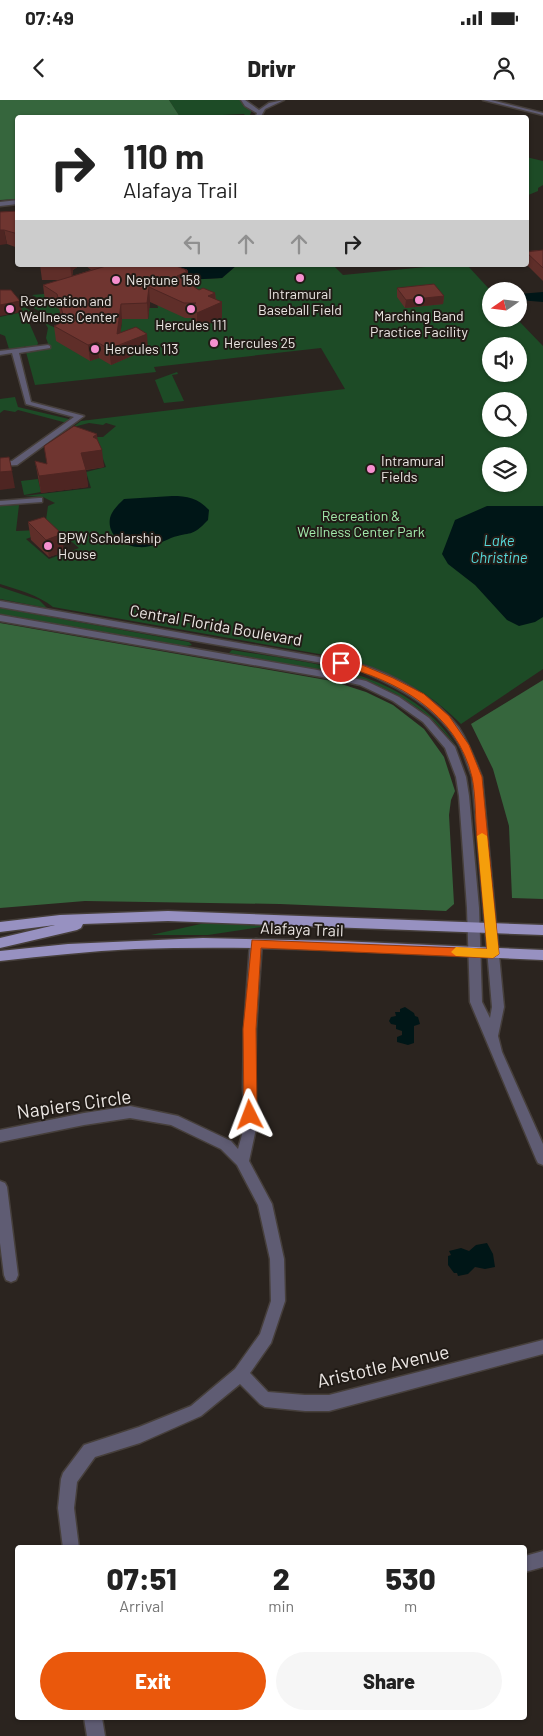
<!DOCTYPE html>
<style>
:root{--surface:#fff;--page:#f6f6f6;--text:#222;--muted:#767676;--accent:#ea580c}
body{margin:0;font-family:Barlow,sans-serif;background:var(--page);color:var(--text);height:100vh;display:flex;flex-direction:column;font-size:19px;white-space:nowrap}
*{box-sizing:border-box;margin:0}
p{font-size:16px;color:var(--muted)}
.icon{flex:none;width:28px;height:28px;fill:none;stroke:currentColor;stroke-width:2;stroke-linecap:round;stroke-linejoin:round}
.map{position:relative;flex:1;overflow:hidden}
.drawer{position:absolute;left:15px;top:1445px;width:512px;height:175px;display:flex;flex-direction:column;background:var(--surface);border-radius:5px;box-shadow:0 1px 4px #0004}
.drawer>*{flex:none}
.top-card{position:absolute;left:15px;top:15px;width:514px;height:152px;border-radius:5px;box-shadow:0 1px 4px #0004;background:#fff;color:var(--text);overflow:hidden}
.needle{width:32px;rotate:256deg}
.controls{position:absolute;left:482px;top:182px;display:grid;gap:10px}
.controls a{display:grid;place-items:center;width:45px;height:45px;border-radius:50%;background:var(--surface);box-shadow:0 1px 4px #0004;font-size:25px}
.pin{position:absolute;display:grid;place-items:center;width:42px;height:42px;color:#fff;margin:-21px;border:2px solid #fff;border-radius:50%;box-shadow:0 1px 5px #0007}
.me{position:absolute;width:55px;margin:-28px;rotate:357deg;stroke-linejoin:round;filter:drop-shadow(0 0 4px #0008)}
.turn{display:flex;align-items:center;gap:18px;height:105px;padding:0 25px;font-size:22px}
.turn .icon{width:65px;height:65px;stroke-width:2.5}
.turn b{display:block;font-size:35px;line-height:42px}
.lanes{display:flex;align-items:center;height:48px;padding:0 25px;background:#0003;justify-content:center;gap:25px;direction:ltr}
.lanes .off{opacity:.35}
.eta{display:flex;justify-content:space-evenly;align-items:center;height:85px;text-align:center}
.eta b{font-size:30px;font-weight:800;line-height:35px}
.cta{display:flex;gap:10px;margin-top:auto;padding:10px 25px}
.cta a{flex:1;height:58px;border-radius:30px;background:var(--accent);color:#fff;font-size:20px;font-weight:800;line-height:58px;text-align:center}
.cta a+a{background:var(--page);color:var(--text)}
.status{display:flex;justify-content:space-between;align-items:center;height:35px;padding:0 25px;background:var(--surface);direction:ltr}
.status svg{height:14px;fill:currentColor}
header{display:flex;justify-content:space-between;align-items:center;height:65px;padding:0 25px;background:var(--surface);font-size:22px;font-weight:800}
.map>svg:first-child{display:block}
.green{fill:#1d4b26;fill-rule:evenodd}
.forest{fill:#36663d}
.water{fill:#001617}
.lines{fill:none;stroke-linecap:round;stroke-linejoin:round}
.minor-casing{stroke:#463f3b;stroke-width:3}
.primary-casing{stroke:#463f3b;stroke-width:3}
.minor{fill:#5f5c73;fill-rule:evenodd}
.primary{fill:#9791c1;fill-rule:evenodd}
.wall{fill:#5f2e29}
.shaded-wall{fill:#4e2522}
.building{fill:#6f3530;stroke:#4e2522}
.route{fill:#ea580c;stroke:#983908}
.slow{fill:#f59e0b}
.poi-dot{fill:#f690cf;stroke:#211b16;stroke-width:2}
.labels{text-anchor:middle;stroke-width:4;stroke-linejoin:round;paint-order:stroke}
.far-poi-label{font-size:14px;fill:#ece7e4;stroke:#211b16;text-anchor:start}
.far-park-label{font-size:14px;fill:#a3ebac;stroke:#211b16}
.far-water-label{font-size:15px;font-style:italic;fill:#56d9da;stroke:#211b16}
.street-label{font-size:16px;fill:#ece7e4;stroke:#211b16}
.near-street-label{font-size:19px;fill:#ece7e4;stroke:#211b16}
</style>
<div class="status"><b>07:49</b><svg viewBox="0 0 49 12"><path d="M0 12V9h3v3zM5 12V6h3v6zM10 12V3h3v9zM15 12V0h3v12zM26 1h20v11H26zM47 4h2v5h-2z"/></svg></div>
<header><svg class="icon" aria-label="back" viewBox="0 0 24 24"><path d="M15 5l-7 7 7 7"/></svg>Drivr<svg class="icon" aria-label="person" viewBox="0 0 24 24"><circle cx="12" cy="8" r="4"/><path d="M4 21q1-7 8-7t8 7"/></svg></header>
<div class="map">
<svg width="543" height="1636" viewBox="0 0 543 1636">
<rect width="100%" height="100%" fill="#2b241f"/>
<!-- green -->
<g class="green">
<path d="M169 0H240L246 7 252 10 249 17H246L244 14 180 17Z"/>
<path d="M526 57 543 61V85L538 88V91L526 96Z"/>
<path d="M237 165H333L343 175 446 165H467L491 191V219H517L543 246V569L461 624C428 591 397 576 353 560L53 507C38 495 19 490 0 484V406L19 405 16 431 40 430V434L26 439 49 459 79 448 46 420 48 406 55 403 43 397 24 396 91 388 86 372 106 367 103 359 98 358 102 356V350L61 337H103L116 326 106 323 103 325 89 323 73 327 81 321 345 289 321 248 154 267 156 272 35 285 26 252 50 249 46 238 48 228 45 223 60 230 121 229 122 219H148L149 213 143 208H158L156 197 192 186 194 183 185 180 222 178ZM491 246H519V274H491ZM491 301H519V329H491ZM491 356H519V384H491Z"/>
<path d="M43 194H50L47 202 66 212 58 213 59 218 48 222 39 211 20 201 26 203 38 198 32 195Z"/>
<path d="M18 204 38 214 27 218 38 243 37 246 28 248 25 246 23 248 9 249 5 236 0 234V217L18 213Z"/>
<path d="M177 272 178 274 172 275 184 301 164 303 155 280Z"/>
<path d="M15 297 18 307 73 320 67 323 18 310 15 312 4 310 0 313V299Z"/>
<path d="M38 379 41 392 24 395 21 381Z"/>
<path d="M0 487 39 500 47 508 0 499Z"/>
<path d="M0 508 189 542 192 545 186 546 0 514Z"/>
<path d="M232 550C315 564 404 569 456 645L434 621 422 611 396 594 370 582 356 578 229 553Z"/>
<path d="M205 823 268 826 208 835H151Z"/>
</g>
<!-- forest -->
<g class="forest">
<path d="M0 0H169L180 17 18 18 17 99 0 100Z"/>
<path d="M0 523 332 581 366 592 393 605 424 629 444 657 455 691 451 700 449 715 454 804 446 811 280 804 85 801 0 808Z"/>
<path d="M543 580V799L512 798 509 726 493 669 471 624Z"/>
</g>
<!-- water -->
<g class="water">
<path d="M165 165H237L222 178 185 180Z"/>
<path d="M543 192V202L519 200V194Z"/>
<path d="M172 396C187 396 198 398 209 410L208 420C191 438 191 431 171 438 160 443 151 448 138 447 122 446 107 435 110 418 112 410 119 404 124 399Z"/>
<path d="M487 406H543V517L535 522 519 526 507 520 475 485 448 464 442 454 455 420Z"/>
<path d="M405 907 414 913 415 916 418 917 420 924 414 926V943L408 945 397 942V937L402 935V931L396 929V925L391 924 389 921 391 917 396 916 395 912H400V909Z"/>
<path d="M487 1143 493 1154 495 1167 485 1169 475 1167 468 1174 458 1176 457 1173H454L448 1165V1156L451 1155 449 1151 461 1148 469 1151 476 1145Z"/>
</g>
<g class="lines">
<defs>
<g id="minor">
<path d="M241 0H245L259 10 269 3 284 0 265 9 260 18H255L257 13 245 6Z"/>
<path d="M483 0H491L543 13V15Z"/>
<path d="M18 100V104L0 106V102Z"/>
<path d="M48 245 50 246V248L19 253 31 302 84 316 17 365 0 366V362L12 361 74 317 26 304 12 253 0 255V251Z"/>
<path d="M39 398H42V402L0 405V401Z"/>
<path d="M0 501 359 564C394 574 437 599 459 628 469 643 475 660 482 677L504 907 498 936 502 952 543 1044V1065L538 1063 536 1059 470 902 467 808 459 696 456 677 445 648 423 622 393 601 360 585 323 577 0 521V515L323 571 366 581 399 597 429 618 455 647 466 677 469 696 479 808 482 902 490 918 492 907 472 677C468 667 465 657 461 648 439 607 398 587 357 569L0 507Z"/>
<path d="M256 839 260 840 262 843 256 929 255 988 257 1024 249 1061 272 1104 284 1159 285 1201 271 1243 250 1273 268 1292 305 1295H329L543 1240V1254L329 1311H305L265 1307 260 1304 240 1284 201 1316 140 1343 95 1357 77 1382 74 1408 79 1448H63L58 1408 61 1379 63 1373 84 1345 139 1327 191 1306 235 1269 260 1234 271 1201 270 1159 258 1105 237 1065 221 1049 171 1025 130 1018 84 1025 0 1042V1030L84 1013 130 1006 178 1016 231 1041 238 1049 245 1024 243 988 244 929 250 843 252 840Z"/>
<path d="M0 1081 5 1083 7 1087 18 1175 16 1180 11 1182 6 1180 4 1175 0 1143Z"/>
<path d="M543 1451V1467L525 1472V1456Z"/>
<path d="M84 1618H102L105 1636H87Z"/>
</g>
<g id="primary">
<path d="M168 811 543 825V835L168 821 83 824 81 828 77 830 0 848V838L55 825 0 832V822L60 815Z"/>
<path d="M203 838 339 841 543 850V860C407 854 271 844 135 849 90 851 45 856 0 861V851L68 844Z"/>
</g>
</defs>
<!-- minor casing -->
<use href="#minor" class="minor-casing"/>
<!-- primary casing -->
<use href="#primary" class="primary-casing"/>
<!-- minor -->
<use href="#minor" class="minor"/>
<!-- primary -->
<use href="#primary" class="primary"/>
</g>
<!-- wall -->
<g class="wall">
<path d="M18 111V148L7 144 0 112Z"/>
<path d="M543 150V181L526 164V151Z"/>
<path d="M40 165H80L73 170 72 176 91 170 85 165H173L188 171V183L199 190 215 193 216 200 222 218 197 229 193 218H185L150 202 148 219H122L120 233 148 249 111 265 99 258 90 261 56 241 54 226 63 222 59 209 45 201 43 185 60 180H42Z"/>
<path d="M397 188 444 196 443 204 405 208 397 197Z"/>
<path d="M97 339 104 367 86 370 88 387 41 393 35 361 47 364Z"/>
<path d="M28 422 64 452 49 457 31 440Z"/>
</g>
<!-- shaded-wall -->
<g class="shaded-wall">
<path d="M0 130H4L7 144 0 145Z"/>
<path d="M70 165H80L73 170 72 180Z"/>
<path d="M187 170V171H188V186L177 176Z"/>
<path d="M149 187 150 202 148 219 147 203Z"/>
<path d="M215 193 216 205 222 202V218L197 229V213L208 196Z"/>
<path d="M444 196 443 204 405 208 406 200Z"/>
<path d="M20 201 22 212 0 216V205Z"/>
<path d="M121 204 122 219 119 246 147 234 148 249 111 265 109 249 117 234Z"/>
<path d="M97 242 99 258 90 261 88 245Z"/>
<path d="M97 334 99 351 102 350 104 367 83 370 81 353 93 337Z"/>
<path d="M86 370 88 387 41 393 39 376Z"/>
<path d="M12 371 15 388 0 390V372Z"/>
<path d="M62 434 64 452 49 457 46 440Z"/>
</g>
<!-- building -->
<g class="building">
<path d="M18 111V134L4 130H0V112Z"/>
<path d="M543 150V168L526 152Z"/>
<path d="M101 165H173L187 170H185L188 171 177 176 199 190 203 188 215 193 208 196 222 202 197 213 192 204 196 203H184L149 187 147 203 121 204 117 234 136 227 147 234 109 249 97 242 88 245 54 226 65 221 57 194 43 185 106 166Z"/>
<path d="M434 184 444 196 406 200 397 188Z"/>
<path d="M0 190H11L20 201 0 205Z"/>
<path d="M74 326 97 334 93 337 97 339 102 350 81 353 86 370 39 376 35 361 47 364 44 346Z"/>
<path d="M9 357 12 371 0 372V358Z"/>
<path d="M44 417 62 434 46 440 28 422Z"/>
</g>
<!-- route -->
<path class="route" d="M338 561 362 565 393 578 424 594 449 616 469 645 482 677 499 854 493 858 261 848 256 929 257 1015 255 1019 250 1020 246 1019 244 1015 243 929 252 840 487 849C484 812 480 775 477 738 475 718 476 696 472 677 457 613 397 580 338 565Z"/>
<!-- slow -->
<path class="slow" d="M482 733 487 736 499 854 493 858 456 856 451 852 456 847 487 849 477 736Z"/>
<!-- markers -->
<g class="poi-dot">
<circle cx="300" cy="178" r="5"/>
<circle cx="116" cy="180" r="5"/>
<circle cx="419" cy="200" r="5"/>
<circle cx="10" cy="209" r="5"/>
<circle cx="191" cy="209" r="5"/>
<circle cx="214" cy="243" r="5"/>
<circle cx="95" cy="249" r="5"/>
<circle cx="371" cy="369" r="5"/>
<circle cx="48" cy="446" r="5"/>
</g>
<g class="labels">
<!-- far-poi labels -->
<g class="far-poi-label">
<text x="126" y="185">Neptune 158</text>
<text x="300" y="199" text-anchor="middle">Intramural<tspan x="300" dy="16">Baseball Field</tspan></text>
<text x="20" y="206">Recreation and<tspan x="20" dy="16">Wellness Center</tspan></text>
<text x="419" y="221" text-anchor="middle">Marching Band<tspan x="419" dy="16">Practice Facility</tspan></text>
<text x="191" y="230" text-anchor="middle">Hercules 111</text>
<text x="224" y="248">Hercules 25</text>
<text x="105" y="254">Hercules 113</text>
<text x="381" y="366">Intramural<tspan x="381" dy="16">Fields</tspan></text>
<text x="58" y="443">BPW Scholarship<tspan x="58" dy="16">House</tspan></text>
</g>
<!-- far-park labels -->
<g class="far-park-label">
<text x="361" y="421">Recreation &amp;<tspan x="361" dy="16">Wellness Center Park</tspan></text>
</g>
<!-- far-water labels -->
<g class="far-water-label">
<text x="499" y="446">Lake<tspan x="499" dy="17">Christine</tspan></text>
</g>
<!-- street labels -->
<g class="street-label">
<text transform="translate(216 525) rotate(10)" y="6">Central Florida Boulevard</text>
<text transform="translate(302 829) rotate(2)" y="6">Alafaya Trail</text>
</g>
<!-- near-street labels -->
<g class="near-street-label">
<text transform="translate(74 1004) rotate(-8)" y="7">Napiers Circle</text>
<text transform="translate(383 1266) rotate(-13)" y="7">Aristotle Avenue</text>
</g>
</g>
</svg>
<div class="controls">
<a><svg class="needle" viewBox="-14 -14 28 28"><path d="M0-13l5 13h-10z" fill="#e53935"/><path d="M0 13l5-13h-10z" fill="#767676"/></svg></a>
<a><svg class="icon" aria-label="sound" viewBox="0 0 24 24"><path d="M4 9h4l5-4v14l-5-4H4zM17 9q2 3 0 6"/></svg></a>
<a><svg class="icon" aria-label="search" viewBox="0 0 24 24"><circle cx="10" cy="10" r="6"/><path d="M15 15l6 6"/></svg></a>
<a><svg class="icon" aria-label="layers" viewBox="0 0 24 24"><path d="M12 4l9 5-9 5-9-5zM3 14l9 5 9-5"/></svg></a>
</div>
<div class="pin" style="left:341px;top:563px;background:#d93025"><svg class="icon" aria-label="arrive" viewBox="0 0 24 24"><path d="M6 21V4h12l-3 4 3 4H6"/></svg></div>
<svg class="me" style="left:250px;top:1015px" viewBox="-20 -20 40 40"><path d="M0-17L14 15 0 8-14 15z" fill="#ea580c" stroke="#fff" stroke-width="4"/></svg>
<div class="top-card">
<div class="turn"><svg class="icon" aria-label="right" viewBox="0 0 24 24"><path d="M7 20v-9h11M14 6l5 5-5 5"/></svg><div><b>110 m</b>Alafaya Trail</div></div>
<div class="lanes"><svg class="icon off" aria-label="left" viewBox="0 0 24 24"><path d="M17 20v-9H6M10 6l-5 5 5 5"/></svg><svg class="icon off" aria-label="ahead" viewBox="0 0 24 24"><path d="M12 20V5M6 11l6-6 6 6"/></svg><svg class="icon off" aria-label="ahead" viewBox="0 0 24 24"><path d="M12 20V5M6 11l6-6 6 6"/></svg><svg class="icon" aria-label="right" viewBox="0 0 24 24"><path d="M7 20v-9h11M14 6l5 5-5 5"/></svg></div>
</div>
<section class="drawer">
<div class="eta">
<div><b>07:51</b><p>Arrival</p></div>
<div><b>2</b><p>min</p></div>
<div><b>530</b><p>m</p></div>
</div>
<div class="cta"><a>Exit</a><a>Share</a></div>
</section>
</div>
